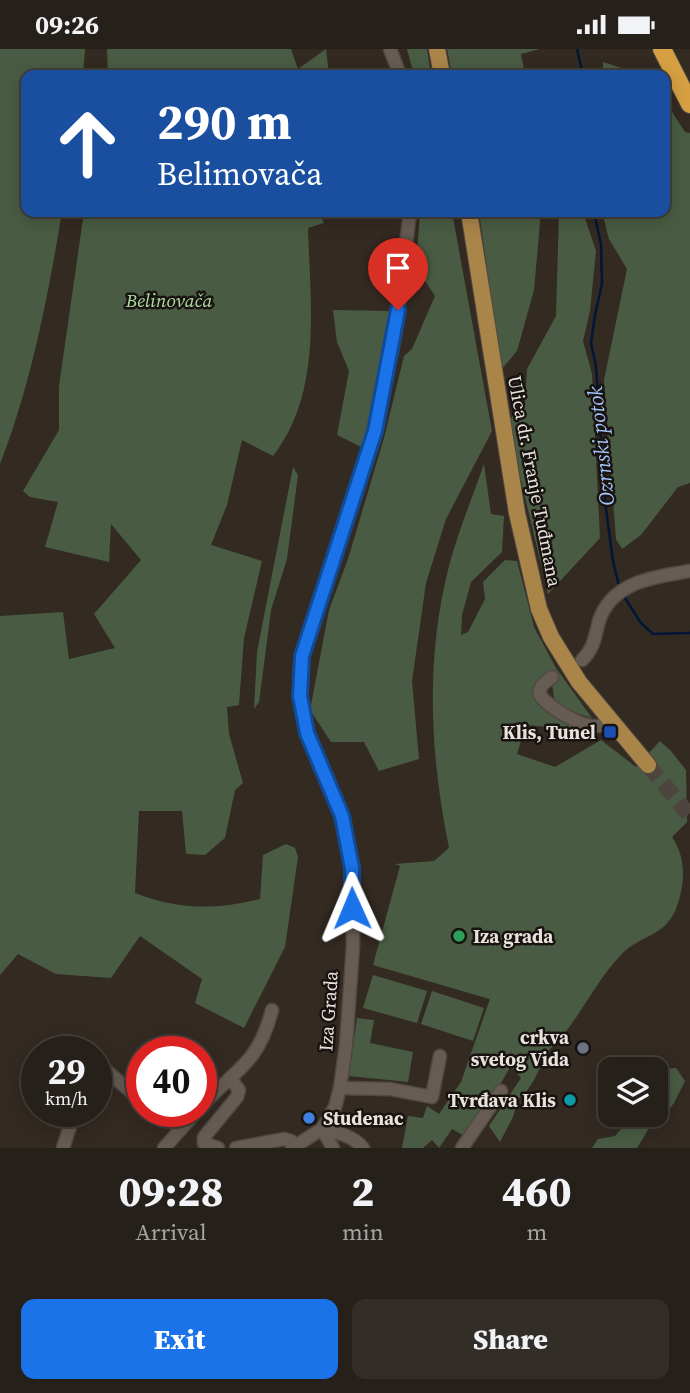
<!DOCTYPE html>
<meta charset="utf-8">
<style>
:root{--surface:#26201a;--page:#322d27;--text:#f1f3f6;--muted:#a4a3a2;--line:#423e39;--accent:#1a73e8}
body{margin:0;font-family:"Source Serif 4",serif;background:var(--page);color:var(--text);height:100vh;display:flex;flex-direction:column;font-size:26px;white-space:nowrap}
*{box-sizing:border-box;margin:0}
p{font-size:23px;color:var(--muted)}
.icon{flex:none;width:38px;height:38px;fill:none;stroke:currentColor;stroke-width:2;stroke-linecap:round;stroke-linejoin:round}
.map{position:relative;height:1099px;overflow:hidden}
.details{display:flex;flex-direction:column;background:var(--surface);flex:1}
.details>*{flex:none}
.banner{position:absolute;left:21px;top:21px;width:649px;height:147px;border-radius:14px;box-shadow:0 4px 18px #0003,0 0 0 2px var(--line);background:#1a4fa0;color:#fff;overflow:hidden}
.controls{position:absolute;left:598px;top:1008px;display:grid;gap:14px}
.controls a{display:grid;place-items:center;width:70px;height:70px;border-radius:14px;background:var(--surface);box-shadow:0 4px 18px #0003,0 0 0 2px var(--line);font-size:35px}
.speed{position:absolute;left:21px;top:987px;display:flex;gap:14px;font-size:35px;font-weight:700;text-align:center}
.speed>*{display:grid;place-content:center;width:91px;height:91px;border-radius:50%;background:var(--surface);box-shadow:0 4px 18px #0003,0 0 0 2px var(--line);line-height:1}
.speed small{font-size:18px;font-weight:400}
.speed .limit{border:10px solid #d22;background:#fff;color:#111}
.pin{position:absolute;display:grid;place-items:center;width:60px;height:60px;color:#fff;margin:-72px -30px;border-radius:50% 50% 50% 0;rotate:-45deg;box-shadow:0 0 7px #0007}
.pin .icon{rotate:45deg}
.me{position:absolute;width:77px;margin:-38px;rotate:359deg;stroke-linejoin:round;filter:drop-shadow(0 0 5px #0008)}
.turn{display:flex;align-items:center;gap:24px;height:147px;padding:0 21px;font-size:32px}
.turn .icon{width:91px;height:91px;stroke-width:2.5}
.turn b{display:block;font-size:49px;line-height:60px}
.eta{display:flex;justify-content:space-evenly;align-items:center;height:119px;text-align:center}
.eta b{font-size:42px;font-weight:800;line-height:49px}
.action{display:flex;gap:14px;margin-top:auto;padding:14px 21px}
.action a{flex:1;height:80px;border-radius:14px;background:var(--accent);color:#fff;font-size:28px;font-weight:800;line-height:80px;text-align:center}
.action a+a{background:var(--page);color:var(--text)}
.status{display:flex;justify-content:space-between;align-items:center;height:49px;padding:0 35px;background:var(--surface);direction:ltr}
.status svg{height:19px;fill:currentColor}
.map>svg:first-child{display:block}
.green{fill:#495c43}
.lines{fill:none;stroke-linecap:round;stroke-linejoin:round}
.stream{stroke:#021637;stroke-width:2.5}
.major-tunnel{stroke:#4e463e;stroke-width:16;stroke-dasharray:16 8;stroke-linecap:butt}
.minor-casing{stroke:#504842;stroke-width:15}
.major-casing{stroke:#504842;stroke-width:18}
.highway-casing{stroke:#504842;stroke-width:20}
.minor{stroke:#675c53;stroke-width:12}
.major{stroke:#aa8549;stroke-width:16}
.highway{stroke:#d6a042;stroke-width:18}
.route-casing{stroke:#114b97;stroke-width:18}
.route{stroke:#1a73e8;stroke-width:12}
.transit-dot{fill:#1a4fb4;stroke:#181310;stroke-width:2.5}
.leisure-dot{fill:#2e9e5b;stroke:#181310;stroke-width:2.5}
.worship-dot{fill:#6b7280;stroke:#181310;stroke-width:2.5}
.culture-dot{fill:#0f9aa8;stroke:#181310;stroke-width:2.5}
.shop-dot{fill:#3f7fe0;stroke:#181310;stroke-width:2.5}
.labels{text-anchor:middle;stroke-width:5;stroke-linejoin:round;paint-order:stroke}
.park-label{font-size:19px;font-style:italic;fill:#aede9d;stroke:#181310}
.street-label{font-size:19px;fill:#e8e2dd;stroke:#181310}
.poi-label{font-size:19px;font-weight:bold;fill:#e8e2dd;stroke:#181310;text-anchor:end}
.water-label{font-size:21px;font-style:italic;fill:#a3c5f8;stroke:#181310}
</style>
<div class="status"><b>09:26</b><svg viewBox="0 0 49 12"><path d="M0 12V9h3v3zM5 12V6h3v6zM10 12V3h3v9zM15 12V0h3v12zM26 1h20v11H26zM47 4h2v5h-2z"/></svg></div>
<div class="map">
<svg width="690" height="1099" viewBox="0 0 690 1099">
<rect width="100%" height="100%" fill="#332a22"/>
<!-- green -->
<g class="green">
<path d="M0 0H85L83 26H26V163H62C48 247 31 336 0 415Z"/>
<path d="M107 0H291L298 20 326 0 329 26H108Z"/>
<path d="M407 0H427L431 26H414Z"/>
<path d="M447 0H540L521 5 525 25 557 21V26H452Z"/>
<path d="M603 13 639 25 643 26H603Z"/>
<path d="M665 52 685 83 690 84V434L678 438 641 486 622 500 616 490 604 331 627 220 609 190 602 163H665Z"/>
<path d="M84 163H319L324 174 308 179C310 254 323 343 273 407L242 391 227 456 211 496 262 512 244 589 239 656 227 658 229 685 243 734 235 741 225 789 205 806 186 805 182 762H139L135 844C178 861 216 861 260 850L263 806 286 795 295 799 298 808 285 898 244 979 195 954 202 930 140 887 111 929 56 925 18 905 0 926V567L63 563 69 610 115 599 94 565 141 511 111 475 109 513 45 498 58 453 30 448 23 442 59 381V337Z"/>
<path d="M420 163H452L492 382 446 470 426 534 412 632 419 710 379 722 364 693H331L310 661 329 561 348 510 384 389 404 307 412 300 435 247 416 218Z"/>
<path d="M479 163H541L534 241 517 302 501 321Z"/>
<path d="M559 163H583L596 202 590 262 583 292 592 325 600 489 548 545 507 372 525 357 527 320 556 267Z"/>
<path d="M333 261 393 262 368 382 363 399 337 386 349 322 337 293Z"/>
<path d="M484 415 491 465 504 467 502 503 471 533 462 566 461 586 468 583 485 550 483 533 505 511 517 512 534 578 556 619 592 669 555 657 551 627 537 644 538 656 583 681 526 676 517 705 555 718 601 691 636 718 660 692 671 702 686 721 687 773 672 788C687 810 685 836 676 860 664 889 638 886 620 907 600 928 587 954 570 977 563 987 552 996 546 1006 537 1023 533 1039 518 1050L513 1068 500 1093 489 1077 521 1029 511 1017 490 1052 463 1086 452 1080 439 1099 432 1091 423 1099H402L408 1067 423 1069 427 1057 439 1065 461 1033 490 950 517 958 373 916 400 817 395 815 434 812 449 799C430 706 425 610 449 517 458 483 472 449 484 415Z"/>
<path d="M293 418 298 426 287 510 271 561 259 653 254 660 257 603Z"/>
<path d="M373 926 427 942 417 974 363 959Z"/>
<path d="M432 942 484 959 473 992 421 975Z"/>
<path d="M357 969 374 971 370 994 413 1003 408 1033 349 1027Z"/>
<path d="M676 1019 685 1032 674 1054 664 1067 654 1071 637 1099H592L598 1090 615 1087 633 1066H656V1035L663 1020Z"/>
</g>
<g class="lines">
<!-- stream -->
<g class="stream">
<path d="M577 0 583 26"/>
<path d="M594 163 601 195 602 235 595 266 591 294 596 318 606 460 613 512 619 537"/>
<path d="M623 546 641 574 653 585 690 584"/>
</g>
<!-- major-tunnel -->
<path class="major-tunnel" d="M648 716 690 767"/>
<defs>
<g id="minor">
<path d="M390 0 400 26"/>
<path d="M582 611C594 600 595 587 599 572 612 532 655 528 690 522"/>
<path d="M552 628 542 636 539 644C545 657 584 680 599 677 602 676 607 672 609 671"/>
<path d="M96 1013 142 1052"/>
<path d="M340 1039 390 1040 432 1048 440 1007"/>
<path d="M201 1058C236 1019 258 1016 272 961"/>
<path d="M155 1062H161"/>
<path d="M322 1080C336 1083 354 1087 363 1099"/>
<path d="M322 1080 333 1099"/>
<path d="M63 1099 75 1062"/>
<path d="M164 1099 197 1062"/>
<path d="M218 1099 204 1094V1088L237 1048 239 1041 230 1029"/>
<path d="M236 1099 284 1090 291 1092 296 1097"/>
<path d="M292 1099 322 1080 335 1058 340 1039 346 996 353 897 352 819 342 767 307 684 300 647 302 607 375 382 395 286 410 163"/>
<path d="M462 1099 501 1042"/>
</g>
<g id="major">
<path d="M437 0 442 26"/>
<path d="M469 163 517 464 539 560 551 588 579 633 648 716"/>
</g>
<path id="highway" d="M662 0 690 55"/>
</defs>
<!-- minor casing -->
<use href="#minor" class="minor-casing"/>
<!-- major casing -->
<use href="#major" class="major-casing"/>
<!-- highway casing -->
<use href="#highway" class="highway-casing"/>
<!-- minor -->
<use href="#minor" class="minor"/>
<!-- major -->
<use href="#major" class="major"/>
<!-- highway -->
<use href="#highway" class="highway"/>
</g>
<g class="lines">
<defs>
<path id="route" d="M352 859V819L342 767 307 684 300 647 302 607 375 382 398 261"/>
</defs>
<!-- route casing -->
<use href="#route" class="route-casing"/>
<!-- route -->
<use href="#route" class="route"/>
</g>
<!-- markers -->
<rect class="transit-dot" x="603" y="676" width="14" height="14" rx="3.5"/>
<circle class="leisure-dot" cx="459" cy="887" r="7"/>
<circle class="worship-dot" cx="583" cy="999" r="7"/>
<circle class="culture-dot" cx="570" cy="1051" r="7"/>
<circle class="shop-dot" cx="309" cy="1069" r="7"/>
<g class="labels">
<!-- park labels -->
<g class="park-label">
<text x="169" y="258">Belinovača</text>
</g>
<!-- street labels -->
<g class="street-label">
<text transform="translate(535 432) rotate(79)" y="7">Ulica dr. Franje Tuđmana</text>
<text transform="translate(328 962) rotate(-86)" y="7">Iza Grada</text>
</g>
<!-- poi labels -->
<g class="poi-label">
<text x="596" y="690">Klis, Tunel</text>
<text x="473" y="894" text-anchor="start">Iza grada</text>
<text x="569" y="995">crkva<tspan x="569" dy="22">svetog Vida</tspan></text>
<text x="556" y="1058">Tvrđava Klis</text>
<text x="323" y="1076" text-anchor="start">Studenac</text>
</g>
<!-- water labels -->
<g class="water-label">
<text transform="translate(601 397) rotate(-96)" y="7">Ozrnski potok</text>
</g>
</g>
</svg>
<div class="controls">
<a><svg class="icon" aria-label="layers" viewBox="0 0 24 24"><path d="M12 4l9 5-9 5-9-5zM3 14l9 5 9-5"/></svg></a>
</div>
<div class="speed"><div>29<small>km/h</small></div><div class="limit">40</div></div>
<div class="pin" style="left:398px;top:261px;background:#d93025"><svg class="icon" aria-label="arrive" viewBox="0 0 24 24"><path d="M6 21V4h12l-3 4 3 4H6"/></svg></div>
<svg class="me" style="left:352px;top:859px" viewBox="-20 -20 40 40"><path d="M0-17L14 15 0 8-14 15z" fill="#1a73e8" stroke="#fff" stroke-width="4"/></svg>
<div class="banner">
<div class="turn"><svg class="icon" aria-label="ahead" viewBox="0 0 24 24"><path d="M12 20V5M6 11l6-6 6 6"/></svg><div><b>290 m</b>Belimovača</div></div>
</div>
</div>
<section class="details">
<div class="eta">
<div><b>09:28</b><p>Arrival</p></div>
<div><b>2</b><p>min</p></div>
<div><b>460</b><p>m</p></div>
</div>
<div class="action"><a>Exit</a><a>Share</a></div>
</section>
